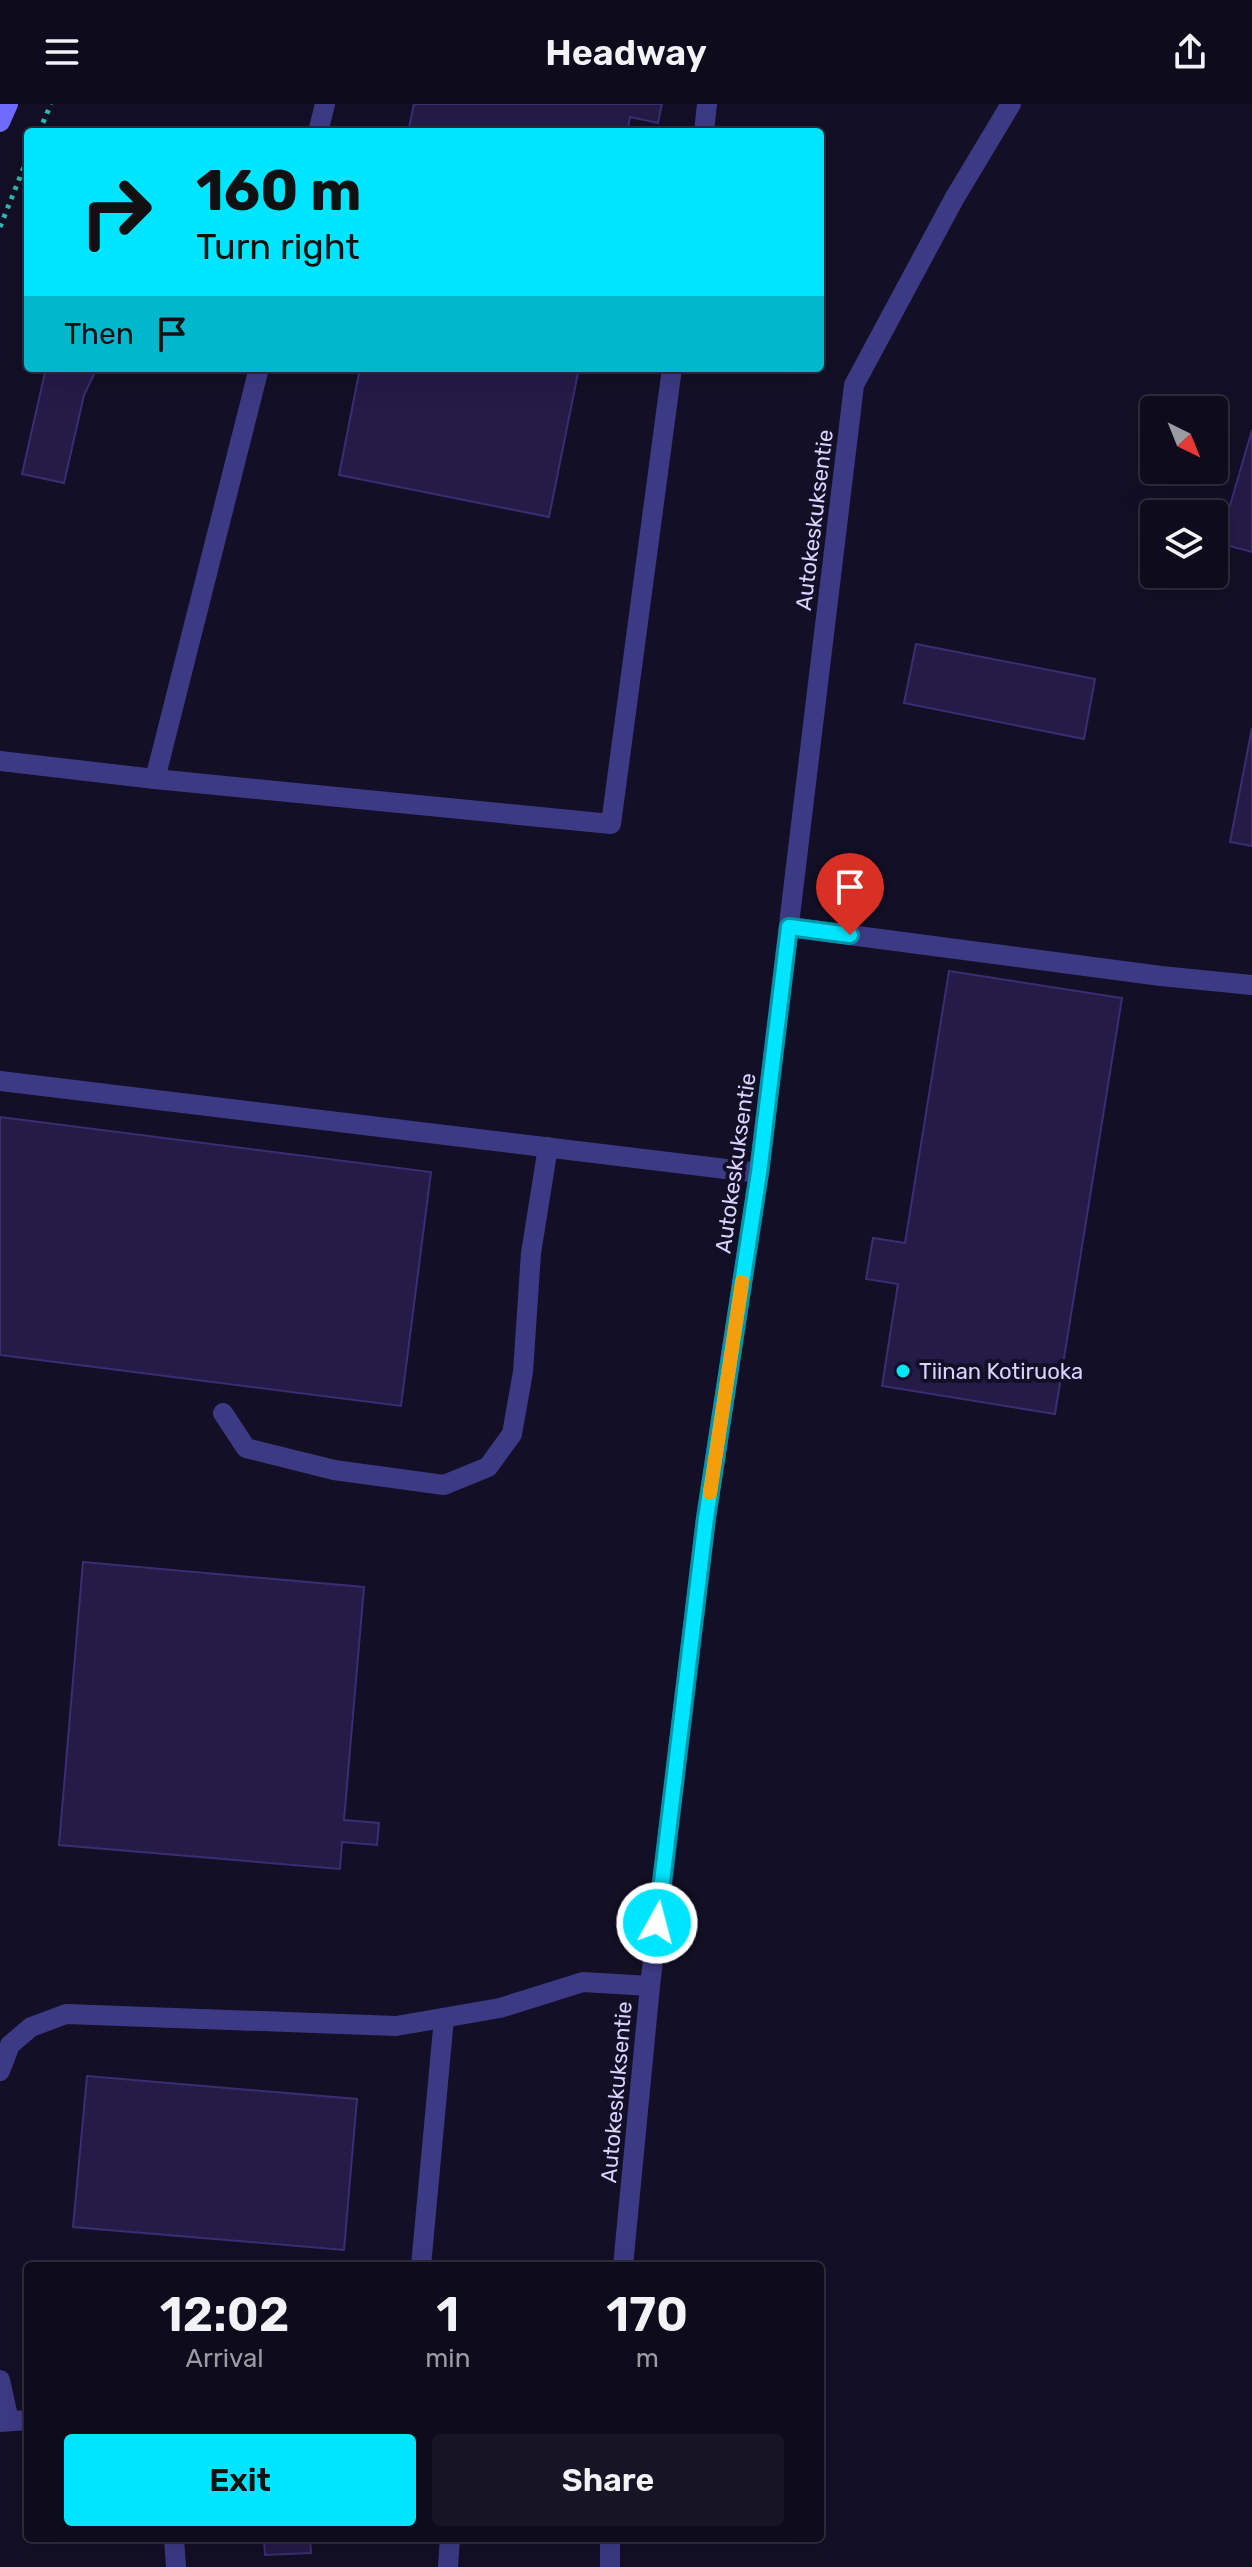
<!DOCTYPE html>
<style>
:root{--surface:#0e0b1c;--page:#171425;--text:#f1f3f6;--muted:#9b9ba3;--line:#2e2b3b;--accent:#00e5ff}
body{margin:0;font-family:Rubik,sans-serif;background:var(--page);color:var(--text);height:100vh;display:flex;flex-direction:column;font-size:30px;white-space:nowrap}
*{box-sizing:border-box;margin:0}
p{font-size:26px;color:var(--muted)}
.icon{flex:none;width:44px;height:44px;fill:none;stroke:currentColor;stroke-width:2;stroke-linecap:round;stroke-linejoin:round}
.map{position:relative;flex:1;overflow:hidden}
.side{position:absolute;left:24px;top:2158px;width:800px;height:280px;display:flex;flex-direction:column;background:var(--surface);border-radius:8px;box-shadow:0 8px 32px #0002,0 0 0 2px var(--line)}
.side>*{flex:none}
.top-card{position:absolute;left:24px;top:24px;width:800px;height:244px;border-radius:8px;box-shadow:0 8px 32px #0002,0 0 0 2px var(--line);background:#00e5ff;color:#111;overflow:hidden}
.needle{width:52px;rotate:137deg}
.controls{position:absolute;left:1140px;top:292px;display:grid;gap:16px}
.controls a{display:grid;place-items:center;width:88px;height:88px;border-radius:8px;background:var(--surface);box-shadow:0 8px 32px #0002,0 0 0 2px var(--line);font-size:40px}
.pin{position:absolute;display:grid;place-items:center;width:68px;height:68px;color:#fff;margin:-82px -34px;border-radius:50% 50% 50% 0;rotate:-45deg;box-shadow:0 0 8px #0007}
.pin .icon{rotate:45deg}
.me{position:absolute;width:88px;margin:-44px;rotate:7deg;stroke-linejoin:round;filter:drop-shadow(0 0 6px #0008)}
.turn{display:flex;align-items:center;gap:28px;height:168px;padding:0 40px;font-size:36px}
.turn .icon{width:104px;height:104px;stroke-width:2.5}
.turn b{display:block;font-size:56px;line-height:68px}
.then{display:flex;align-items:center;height:76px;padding:0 40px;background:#0003;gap:16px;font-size:30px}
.eta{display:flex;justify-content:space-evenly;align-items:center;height:136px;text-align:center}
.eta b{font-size:48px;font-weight:600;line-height:56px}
.action{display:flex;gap:16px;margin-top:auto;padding:16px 40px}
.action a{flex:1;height:92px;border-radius:8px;background:var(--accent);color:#111;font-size:32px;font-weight:600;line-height:92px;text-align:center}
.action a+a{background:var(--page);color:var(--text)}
header{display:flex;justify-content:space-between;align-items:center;height:104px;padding:0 40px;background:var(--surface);font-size:36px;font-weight:600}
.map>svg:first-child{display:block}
.building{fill:#241b47;stroke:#3b2d73;stroke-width:2}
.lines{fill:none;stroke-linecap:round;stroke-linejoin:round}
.path{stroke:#2fb8b0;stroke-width:5;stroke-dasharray:4 6;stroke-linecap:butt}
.service{stroke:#3d3a85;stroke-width:20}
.minor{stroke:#3d3a85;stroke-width:20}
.secondary{stroke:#6f6bff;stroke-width:20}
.route-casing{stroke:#0095a6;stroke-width:20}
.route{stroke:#00e5ff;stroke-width:14}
.slow{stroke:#f59e0b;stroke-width:14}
.poi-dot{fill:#00e5ff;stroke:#130f26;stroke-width:3}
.labels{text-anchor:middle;stroke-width:8;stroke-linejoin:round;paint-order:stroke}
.street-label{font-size:22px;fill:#d9d4ff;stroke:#130f26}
.poi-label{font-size:22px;fill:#d9d4ff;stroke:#130f26;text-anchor:start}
</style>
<header><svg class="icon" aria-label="menu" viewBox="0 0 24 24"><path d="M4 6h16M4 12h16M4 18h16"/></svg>Headway<svg class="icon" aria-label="share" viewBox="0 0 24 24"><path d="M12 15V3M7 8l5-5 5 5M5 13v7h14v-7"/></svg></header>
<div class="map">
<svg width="1252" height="2463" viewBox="0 0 1252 2463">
<rect width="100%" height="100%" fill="#130f26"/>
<!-- building -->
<g class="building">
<path d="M414 0H662L658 19 630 13 627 28H408Z"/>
<path d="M46 264H97L84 291 64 379 22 370Z"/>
<path d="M360 264H579L549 413 339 371Z"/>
<path d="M1252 326V448L1219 439Z"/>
<path d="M916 540 1095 575 1084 635 904 599Z"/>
<path d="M1252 624V742L1230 738Z"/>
<path d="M949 867 1122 894 1055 1310 882 1282 898 1180 866 1175 873 1134 905 1139Z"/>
<path d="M0 1013 431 1068 401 1302 0 1251Z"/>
<path d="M83 1458 364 1483 344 1716 379 1719 377 1741 342 1738 340 1765 59 1741Z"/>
<path d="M87 1972 357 1995 344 2146 73 2123Z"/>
<path d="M310 2434 311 2449 265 2451 264 2437Z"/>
</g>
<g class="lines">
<!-- path -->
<g class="path">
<path d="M39 28 51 0"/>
<path d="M0 123 28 53"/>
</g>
<!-- service -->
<g class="service">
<path d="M318 28 325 0"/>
<path d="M704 28 707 0"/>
<path d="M0 657 155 675 259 264"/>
<path d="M155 675 611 720 672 264"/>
<path d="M789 823 1161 872 1252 881"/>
<path d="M0 977 759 1069"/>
<path d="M223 1309 246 1344 334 1366 444 1381 488 1363 512 1330 523 1268 531 1149 548 1043"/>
<path d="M0 1967 10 1941 31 1923 66 1910 396 1922 500 1904 583 1878 650 1882"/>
<path d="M421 2162 444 1914"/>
<path d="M0 2276 9 2317"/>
<path d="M174 2434 176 2463"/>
<path d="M448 2463 450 2434"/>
</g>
<!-- minor -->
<g class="minor">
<path d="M623 2162 650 1882 706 1414 759 1069 854 281 954 95 1011 0"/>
<path d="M0 2318 28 2316"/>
<path d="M610 2463V2434"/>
</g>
<!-- secondary -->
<path class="secondary" d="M0 18 8 0"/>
</g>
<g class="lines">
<defs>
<path id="route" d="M657 1819 706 1414 759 1069 789 823 850 831"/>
</defs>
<!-- route casing -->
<use href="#route" class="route-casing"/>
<!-- route -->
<use href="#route" class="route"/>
<!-- slow -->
<path class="slow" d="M710 1389 742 1178"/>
</g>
<!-- markers -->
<circle class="poi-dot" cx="903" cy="1267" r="8"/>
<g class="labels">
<!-- street labels -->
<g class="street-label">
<text transform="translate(814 416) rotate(-83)" y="8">Autokeskuksentie</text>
<text transform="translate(735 1059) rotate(-82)" y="8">Autokeskuksentie</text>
<text transform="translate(616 1988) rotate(-85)" y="8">Autokeskuksentie</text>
</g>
<!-- poi labels -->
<g class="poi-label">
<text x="919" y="1275">Tiinan Kotiruoka</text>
</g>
</g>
</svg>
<div class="controls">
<a><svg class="needle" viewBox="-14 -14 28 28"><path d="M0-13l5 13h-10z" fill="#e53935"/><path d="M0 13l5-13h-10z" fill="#9b9ba3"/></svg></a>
<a><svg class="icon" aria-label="layers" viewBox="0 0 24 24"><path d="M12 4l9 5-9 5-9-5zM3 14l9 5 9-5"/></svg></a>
</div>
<div class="pin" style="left:850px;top:831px;background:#d93025"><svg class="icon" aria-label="arrive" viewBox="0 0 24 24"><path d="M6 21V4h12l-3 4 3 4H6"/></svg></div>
<svg class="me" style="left:657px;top:1819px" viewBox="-20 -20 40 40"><circle r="17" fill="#00e5ff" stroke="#fff" stroke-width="3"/><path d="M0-11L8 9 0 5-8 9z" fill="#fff"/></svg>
<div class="top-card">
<div class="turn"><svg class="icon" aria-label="right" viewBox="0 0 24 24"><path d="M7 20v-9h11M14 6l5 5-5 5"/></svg><div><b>160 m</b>Turn right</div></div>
<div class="then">Then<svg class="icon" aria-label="arrive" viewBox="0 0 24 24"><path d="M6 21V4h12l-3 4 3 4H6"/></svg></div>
</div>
<section class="side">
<div class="eta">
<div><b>12:02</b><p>Arrival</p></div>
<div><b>1</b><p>min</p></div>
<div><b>170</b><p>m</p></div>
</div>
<div class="action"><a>Exit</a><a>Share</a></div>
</section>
</div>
